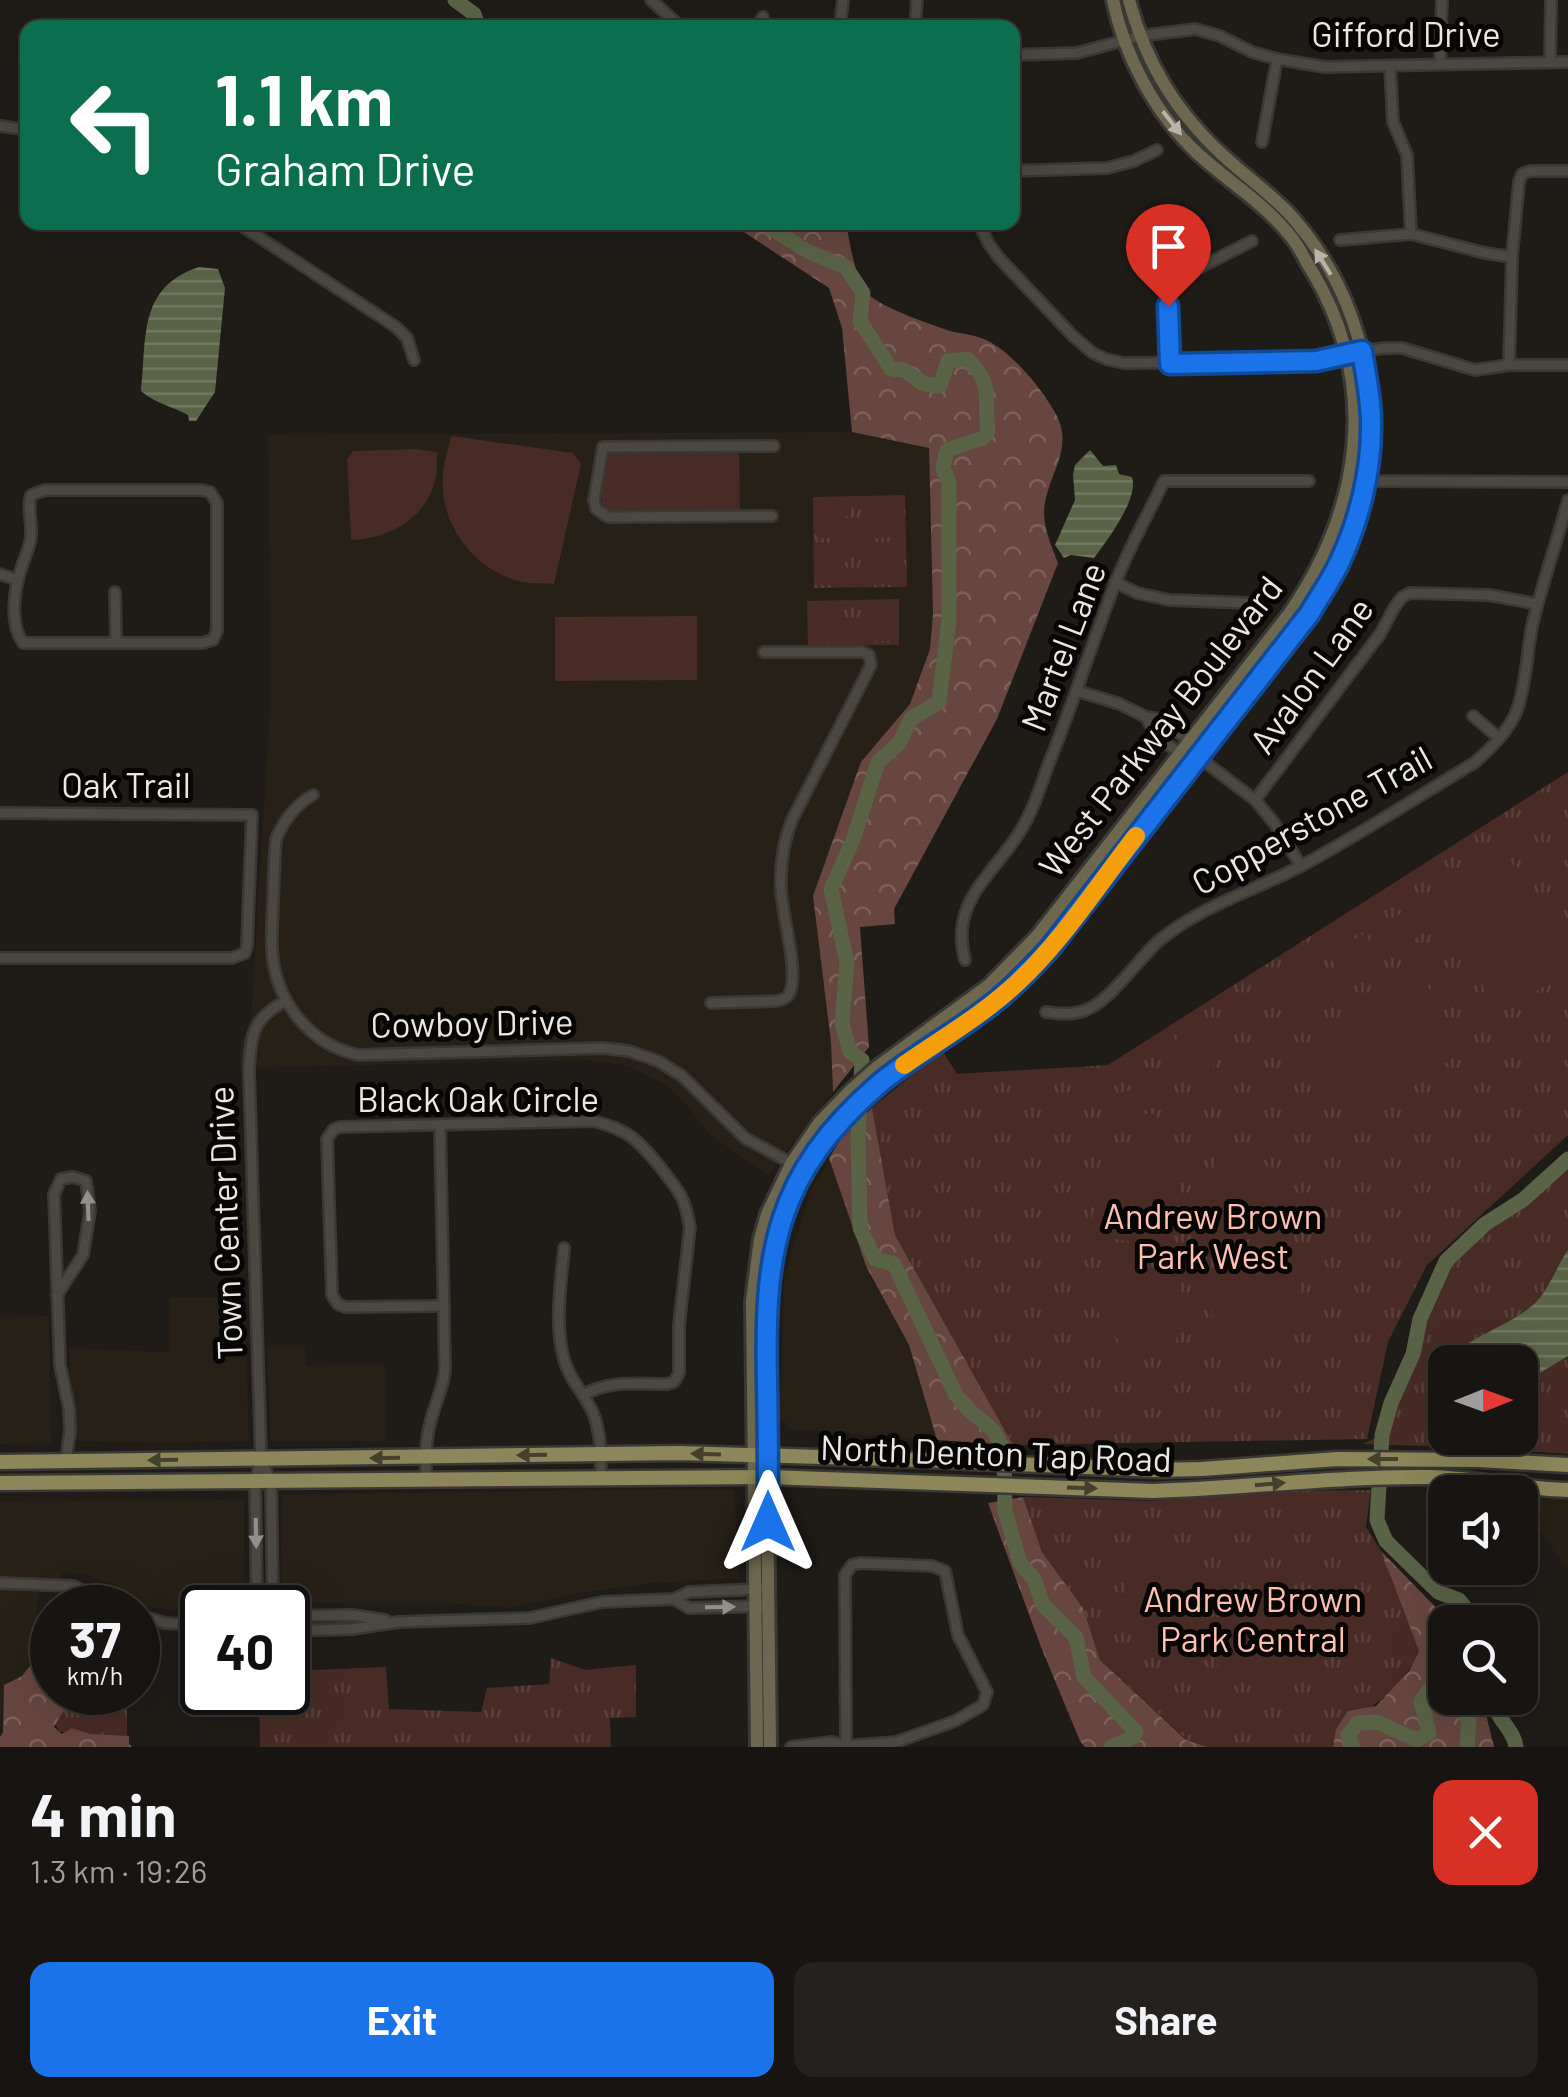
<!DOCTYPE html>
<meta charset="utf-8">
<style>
:root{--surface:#171411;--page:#24211f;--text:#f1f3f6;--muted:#9e9e9f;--line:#363331;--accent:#1a73e8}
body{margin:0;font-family:Barlow,sans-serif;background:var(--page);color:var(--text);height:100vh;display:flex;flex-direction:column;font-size:38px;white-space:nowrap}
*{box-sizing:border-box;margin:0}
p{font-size:32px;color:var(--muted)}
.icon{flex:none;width:55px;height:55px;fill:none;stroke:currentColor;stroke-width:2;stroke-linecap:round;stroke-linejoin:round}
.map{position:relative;height:1747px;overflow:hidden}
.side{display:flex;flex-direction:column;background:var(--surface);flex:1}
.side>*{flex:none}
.hud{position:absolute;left:20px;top:20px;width:1000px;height:210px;border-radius:20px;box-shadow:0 10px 40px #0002,0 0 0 2px var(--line);background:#0b6e4f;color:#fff;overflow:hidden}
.needle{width:65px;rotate:89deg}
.buttons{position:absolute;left:1428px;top:1345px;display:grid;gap:20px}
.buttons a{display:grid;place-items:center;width:110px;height:110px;border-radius:20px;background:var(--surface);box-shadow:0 10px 40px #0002,0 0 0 2px var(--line);font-size:50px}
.speed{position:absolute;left:30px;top:1585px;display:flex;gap:20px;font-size:50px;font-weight:700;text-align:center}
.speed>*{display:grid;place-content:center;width:130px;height:130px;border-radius:50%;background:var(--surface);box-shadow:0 10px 40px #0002,0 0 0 2px var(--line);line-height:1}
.speed small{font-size:25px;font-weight:400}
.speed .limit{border:5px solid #111;border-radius:15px;background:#fff;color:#111}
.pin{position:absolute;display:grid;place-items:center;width:85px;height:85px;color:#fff;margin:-102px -42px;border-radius:50% 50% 50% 0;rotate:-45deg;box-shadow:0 0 10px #0007}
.pin .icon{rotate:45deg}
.me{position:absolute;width:110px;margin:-55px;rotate:0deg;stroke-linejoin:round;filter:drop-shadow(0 0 8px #0008)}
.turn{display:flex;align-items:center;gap:35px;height:210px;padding:0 30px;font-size:45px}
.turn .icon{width:130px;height:130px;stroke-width:2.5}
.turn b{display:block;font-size:70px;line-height:85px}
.round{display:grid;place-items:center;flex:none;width:105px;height:105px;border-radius:20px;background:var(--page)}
.headline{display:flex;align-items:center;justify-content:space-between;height:170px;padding:0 30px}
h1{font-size:60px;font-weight:700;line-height:75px}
.cta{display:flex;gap:20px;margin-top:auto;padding:20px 30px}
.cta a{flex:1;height:115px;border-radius:20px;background:var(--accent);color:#fff;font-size:40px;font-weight:700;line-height:115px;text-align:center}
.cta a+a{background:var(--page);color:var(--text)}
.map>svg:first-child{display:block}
.built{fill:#262016}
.grass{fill:url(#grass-tufts);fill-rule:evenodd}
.forest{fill:url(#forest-crowns)}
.pitch{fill:#482b25}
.water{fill:url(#water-rules)}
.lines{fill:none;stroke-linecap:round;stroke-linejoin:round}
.river{stroke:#5a6346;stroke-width:15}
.street-casing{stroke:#3a3834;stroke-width:14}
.secondary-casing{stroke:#3a3834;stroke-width:18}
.primary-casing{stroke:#3a3834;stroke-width:19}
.street{stroke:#4b4842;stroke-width:9}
.secondary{stroke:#6c674e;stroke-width:12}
.primary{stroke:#8d865a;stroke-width:14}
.oneway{fill:#b8b4a8}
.oneway2{fill:#93908b}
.oneway3{fill:#43402b}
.route-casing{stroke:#114b97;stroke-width:25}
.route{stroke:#1a73e8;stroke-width:18}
.slow{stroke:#f59e0b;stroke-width:18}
.labels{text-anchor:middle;stroke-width:10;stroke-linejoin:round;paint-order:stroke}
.street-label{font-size:35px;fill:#eae8e4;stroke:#070605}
.park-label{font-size:35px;fill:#ffc0b1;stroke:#070605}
</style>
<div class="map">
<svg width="1568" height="1747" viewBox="0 0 1568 1747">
<defs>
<pattern id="grass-tufts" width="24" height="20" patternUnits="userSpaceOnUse" patternTransform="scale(2.5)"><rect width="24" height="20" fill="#482b25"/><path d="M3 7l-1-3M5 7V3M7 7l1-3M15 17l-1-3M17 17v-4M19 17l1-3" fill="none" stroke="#5a403a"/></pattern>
<pattern id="forest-crowns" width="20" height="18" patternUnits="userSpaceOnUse" patternTransform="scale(2.5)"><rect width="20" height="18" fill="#66463f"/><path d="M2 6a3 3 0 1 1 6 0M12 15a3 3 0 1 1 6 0" fill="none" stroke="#7c615b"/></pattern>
<pattern id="water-rules" width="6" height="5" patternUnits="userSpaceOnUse" patternTransform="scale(2.5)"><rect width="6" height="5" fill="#5a6346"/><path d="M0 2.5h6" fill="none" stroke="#727961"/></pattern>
</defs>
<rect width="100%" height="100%" fill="#1f1b17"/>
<!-- built -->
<g class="built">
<path d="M852 432 929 448 933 614 930 649 910 704 861 762 831 1042 833 1092 768 1175 709 1134 688 1106 664 1084 628 1066 586 1060 239 1068 241 1042 251 1017 271 694 268 435Z"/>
<path d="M829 1158 866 1266 909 1345 937 1440 791 1429 780 1419 784 1278 809 1194Z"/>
<path d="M169 1298H245L249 1441 171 1443 76 1441 68 1348 169 1352Z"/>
<path d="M49 1316 51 1443 0 1444V1317Z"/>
<path d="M267 1347H305L306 1365 385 1364 386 1441H270Z"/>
<path d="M734 1489 739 1578 655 1583 586 1592 508 1608 444 1603H292L281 1594 282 1494Z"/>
<path d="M1520 1494 1568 1498V1571L1535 1524H1520Z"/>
<path d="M244 1500V1607L202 1608V1610L198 1611 148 1607 118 1586 87 1575 62 1572V1591L40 1593 37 1602V1660L23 1678 4 1690 0 1729V1501Z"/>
</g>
<!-- grass -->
<g class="grass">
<path d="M905 495 907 587 814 588 813 497Z"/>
<path d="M899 599V645L808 646 807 601Z"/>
<path d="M1568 772V1135L1427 1265 1388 1342 1367 1439 1013 1445 895 1235 872 1108 942 1050 957 1074 1108 1065Z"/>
<path d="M1568 1159V1454L1480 1448 1363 1444 1382 1435 1391 1403 1413 1354 1420 1319 1446 1261 1485 1224 1524 1199ZM1445 1362H1520V1438H1445Z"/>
<path d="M1371 1490 1366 1527 1381 1551 1419 1651C1401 1690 1372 1708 1336 1729L1333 1747H1208L1187 1740 1100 1660 1083 1608 1042 1552 1023 1497 1153 1501 1271 1491Z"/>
<path d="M551 1658 585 1670 636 1665V1717L610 1718 611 1747H260L259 1693 288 1692V1671L386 1667 389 1709 481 1712 487 1688 549 1684Z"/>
<path d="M61 1693H127V1741H97L59 1731 52 1718Z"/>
</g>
<!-- forest -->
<g class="forest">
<path d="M730 223H846C850 242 855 281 869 295 881 307 936 327 954 332 965 334 980 336 990 342 1015 356 1038 385 1053 409 1078 448 1046 474 1044 512 1044 529 1052 548 1058 563L997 719 894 909 895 924 860 927 869 1047 833 1092 831 1042 813 896 861 762 910 704 930 649 933 614 929 448 852 432 842 328 829 288Z"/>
<path d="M872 1108 895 1235 1013 1445 937 1440 909 1345 866 1266 829 1158 843 1136Z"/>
<path d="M1023 1497 1042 1552 1083 1608 1100 1660 1186 1740 1208 1747H1085L1080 1741 1041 1647 988 1503Z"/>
<path d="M1381 1551 1450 1622H1445V1698H1482L1494 1747H1333L1336 1729 1348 1711 1376 1706 1409 1671 1419 1651Z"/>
<path d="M39 1632 52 1642V1692L79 1693C72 1697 58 1719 54 1727L62 1734 72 1728 90 1734 129 1736V1744L132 1747H0V1737L3 1732 4 1685 22 1676 33 1662 32 1641Z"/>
</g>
<!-- pitch -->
<g class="pitch">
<path d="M452 436 573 453 581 464 554 584C544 583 532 584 522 582 481 573 446 534 443 491 441 472 446 454 452 436Z"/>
<path d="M416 449 437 452C437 460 437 469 436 477 427 518 390 539 351 540L347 459 353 451Z"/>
<path d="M739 449 740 511 602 512 601 450Z"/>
<path d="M898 500V514L868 515V501Z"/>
<rect x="821" y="502" width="30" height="14"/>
<path d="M851 523V537L821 538V524Z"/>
<path d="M898 523V537L868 538V524Z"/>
<path d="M898 547V561L868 562V548Z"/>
<rect x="821" y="548" width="30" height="14"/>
<path d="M898 569V583L869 584 868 570Z"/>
<path d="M851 570V584L822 585 821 571Z"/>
<path d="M844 605V619L814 620V606Z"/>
<rect x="861" y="605" width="30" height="14"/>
<path d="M697 616V680L555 681V617Z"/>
<path d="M891 627V641L861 642V628Z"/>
<rect x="814" y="628" width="30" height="14"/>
<path d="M1508 856 1568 959V972L1499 1013 1433 900Z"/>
<path d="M1416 905 1430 929 1395 950 1381 925Z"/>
<path d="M1364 934 1379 958 1343 979 1329 955Z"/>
<path d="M1312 964 1326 987 1292 1009 1277 985Z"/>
<path d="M1422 977 1465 1051 1353 1118 1309 1044Z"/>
<path d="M1199 1023C1219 1034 1217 1054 1211 1074L1196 1070 1180 1074C1172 1052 1170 1027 1199 1023Z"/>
<path d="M1124 1091H1154V1108L1124 1107Z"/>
<path d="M1126 1114H1156V1131L1126 1130Z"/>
<path d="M1162 1152 1174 1153 1180 1194 1181 1231C1161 1251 1119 1239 1092 1235 1089 1206 1105 1175 1131 1161 1140 1156 1151 1155 1162 1152Z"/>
<path d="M1217 1154C1267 1151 1299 1184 1299 1234L1221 1242 1212 1233 1210 1219Z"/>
<path d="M1170 1270 1180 1280 1179 1317 1174 1358C1123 1359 1090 1324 1092 1273Z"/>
<path d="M1221 1270H1261L1300 1276C1295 1333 1276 1352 1219 1359L1212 1324 1211 1280Z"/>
<path d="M1133 1541 1205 1571 1208 1577 1207 1585 1173 1648C1142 1640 1123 1604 1125 1572 1126 1562 1130 1551 1133 1541Z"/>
<path d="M1247 1588 1277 1600 1319 1624C1298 1670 1264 1686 1216 1670L1239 1595 1244 1589Z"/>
</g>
<!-- water -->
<g class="water">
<path d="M199 267 218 269 225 288 215 392 196 421H189L188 415C172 406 156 404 141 391 147 340 137 287 199 267Z"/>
<path d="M1090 450 1103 466 1116 465 1119 474 1132 477C1139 499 1107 540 1094 558L1071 555 1064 558 1055 545 1075 500 1073 475 1075 465Z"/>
<path d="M1568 1250V1356L1520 1385V1362H1445C1469 1336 1506 1328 1533 1305 1549 1291 1556 1267 1568 1250Z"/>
</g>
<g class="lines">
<!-- river -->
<g class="river">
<path d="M455 0 474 14 479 28"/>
<path d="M762 222 807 251 846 267 863 293 860 321 891 369 904 370 924 384 940 386 948 361 967 359C995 385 983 396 988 431L983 438 947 450 943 468 949 483V619L939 702 911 719 899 743 878 762 853 840 831 889 847 963 842 1023 850 1052 862 1060 858 1139 860 1228 875 1259 894 1264 956 1395 970 1411 993 1430 1004 1450 1005 1511 1020 1563 1034 1579 1043 1605 1076 1637 1084 1677 1136 1732 1133 1737 1111 1747"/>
<path d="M1477 1622 1459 1600 1438 1592 1386 1541 1377 1520 1382 1435 1391 1403 1413 1354 1420 1319 1446 1261 1485 1224 1524 1199 1568 1159"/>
<path d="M1450 1698 1455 1699 1469 1721 1467 1747"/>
<path d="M1494 1698C1494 1719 1514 1728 1516 1747"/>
<path d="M1353 1747 1348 1735 1358 1723 1377 1722 1417 1740 1429 1733 1421 1701 1428 1691 1445 1696"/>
</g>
<defs>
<g id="street">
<path d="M651 0 682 28"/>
<path d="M755 28 763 17"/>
<path d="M840 28 843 0"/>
<path d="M915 28 917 0"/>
<path d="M1012 55 1077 53 1140 36 1195 29 1220 36 1252 52 1277 59 1325 67 1568 62"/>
<path d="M1550 62 1551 0"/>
<path d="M1440 63 1442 0"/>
<path d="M1390 66 1393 122 1407 155 1411 234"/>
<path d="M0 126 28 130"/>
<path d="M1262 142 1277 59"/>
<path d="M1012 171 1107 168 1134 161 1157 150"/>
<path d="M236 222 396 327 407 338 414 360"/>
<path d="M978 222 989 244 999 258 1073 336 1093 353 1106 359 1124 363 1315 361 1346 353 1386 348H1402L1475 370 1509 365H1568"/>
<path d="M1340 240 1411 234 1485 253 1512 257"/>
<path d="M1169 363 1167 288 1183 276 1252 241"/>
<path d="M1509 365 1512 257 1519 182 1522 174 1530 171H1568"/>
<path d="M1361 481 1568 482"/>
<path d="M45 490H201L210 492 217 503V631L213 640 202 643H23C9 623 14 589 22 566 25 556 31 545 31 535 32 521 27 509 31 495Z"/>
<path d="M772 516 608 517 596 509 594 500 603 447 774 446"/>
<path d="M0 574 17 580"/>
<path d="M1115 582 1137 593 1169 600 1250 603"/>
<path d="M115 592 116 642"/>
<path d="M1077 691 1120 704 1146 717 1160 719 1190 741 1197 756 1255 800 1275 824 1301 866"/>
<path d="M1473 716 1499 738"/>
<path d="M1146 717C1156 740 1172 752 1197 756"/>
<path d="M313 795C295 805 284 820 276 839 274 859 274 880 273 901 273 916 271 932 272 948 274 999 308 1044 358 1055L603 1048 629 1051 658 1061 682 1076 745 1138 804 1170"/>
<path d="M1255 800 1380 634 1394 608 1402 597 1410 593 1489 595 1537 604"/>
<path d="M0 813 252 815 247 946 245 953 232 958H0"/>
<path d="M965 960C949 902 993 875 1019 833 1033 812 1040 787 1049 763 1073 704 1092 643 1115 584 1128 549 1148 515 1164 481H1309"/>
<path d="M711 1003 777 1001C785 998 786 1000 790 992 799 972 782 914 781 890 780 866 783 842 792 820L871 665 869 655 863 652H764"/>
<path d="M1046 1012C1059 1014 1071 1015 1083 1011 1109 1004 1139 957 1161 939 1203 905 1256 890 1303 865 1361 834 1417 797 1474 763 1491 748 1509 731 1517 710 1526 685 1527 653 1532 626 1542 584 1557 542 1568 500"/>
<path d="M564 1248C561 1283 554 1324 564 1359 569 1380 586 1395 594 1415 601 1435 601 1457 601 1478"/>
<path d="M57 1295 83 1255 90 1211 86 1181 73 1177 61 1179 54 1194 60 1365 69 1408 70 1430 66 1461"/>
<path d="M444 1306 345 1307 338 1304 332 1295 327 1139 333 1130 340 1127 594 1121C607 1125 619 1128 630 1136 644 1145 673 1182 681 1196 686 1206 688 1216 690 1227L679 1325V1373L674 1382 667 1384C638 1384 609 1380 583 1395"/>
<path d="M261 1459 271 1482 273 1608"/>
<path d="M426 1480C426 1461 425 1442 430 1424 434 1405 443 1389 445 1370L440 1125"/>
<path d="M0 1583 73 1586 122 1608"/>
<path d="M674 1599 689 1608 769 1606"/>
<path d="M257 1608 255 1482 261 1459 249 1071C250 1036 253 1017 286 1001"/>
<path d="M138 1615 165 1623 202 1625"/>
<path d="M288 1616 352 1615 385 1620"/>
<path d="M288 1631 352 1629 398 1622 530 1618 602 1602 674 1599 689 1592 761 1589"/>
<path d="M791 1747 832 1742 846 1746 896 1742 955 1721 983 1705 987 1692 958 1635 945 1571 932 1566 860 1563 852 1565 845 1575 846 1746V1747"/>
</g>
<g id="secondary">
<path d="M757 1747 752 1301 760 1239 767 1214 791 1164 819 1123 851 1090 877 1067 989 985 1037 936 1289 614C1362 508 1380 385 1312 271 1305 260 1300 248 1292 238 1266 204 1227 181 1196 152 1155 113 1124 55 1113 0"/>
<path d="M770 1747 765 1323C767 1300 768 1277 772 1255 786 1181 833 1120 891 1075 923 1049 959 1030 991 1005 1013 988 1032 967 1051 947L1310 613C1320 596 1331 579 1340 561 1346 550 1349 537 1353 525 1388 419 1368 305 1294 219 1274 196 1249 179 1227 159 1177 114 1146 64 1129 0"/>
</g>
<g id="primary">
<path d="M0 1462 679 1453 925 1460 1158 1470 1202 1469 1337 1459 1479 1460 1568 1465"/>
<path d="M0 1483 768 1477 1153 1491C1246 1488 1337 1476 1430 1477 1476 1478 1522 1489 1568 1490"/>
</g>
</defs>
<!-- street casing -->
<use href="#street" class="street-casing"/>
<!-- secondary casing -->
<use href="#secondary" class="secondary-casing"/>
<!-- primary casing -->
<use href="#primary" class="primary-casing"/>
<!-- street -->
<use href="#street" class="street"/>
<!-- secondary -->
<use href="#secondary" class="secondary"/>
<!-- primary -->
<use href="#primary" class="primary"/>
</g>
<!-- one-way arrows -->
<defs><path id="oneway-solid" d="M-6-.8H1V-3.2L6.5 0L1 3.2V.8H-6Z" transform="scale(2.5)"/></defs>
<g class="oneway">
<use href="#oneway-solid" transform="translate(1172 123) rotate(52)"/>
<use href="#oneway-solid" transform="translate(1323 262) rotate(-122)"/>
</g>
<g class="oneway2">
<use href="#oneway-solid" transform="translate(88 1206) rotate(-92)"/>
<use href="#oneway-solid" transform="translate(256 1533) rotate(89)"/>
<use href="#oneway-solid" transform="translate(720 1607) rotate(-1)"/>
</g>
<g class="oneway3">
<use href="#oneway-solid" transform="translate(706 1454) rotate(-178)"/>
<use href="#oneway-solid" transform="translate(532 1455) rotate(179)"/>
<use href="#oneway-solid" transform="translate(385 1458) rotate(179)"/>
<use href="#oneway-solid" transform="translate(1383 1459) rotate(180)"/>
<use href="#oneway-solid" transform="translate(163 1460) rotate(179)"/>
<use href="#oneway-solid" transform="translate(1270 1484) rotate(-5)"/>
<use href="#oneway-solid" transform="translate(1082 1488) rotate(2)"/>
</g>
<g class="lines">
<defs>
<path id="route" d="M768 1522C768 1476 768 1430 767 1384 764 1253 774 1175 879 1084 914 1055 955 1033 991 1005 1013 988 1032 968 1051 947L1310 613C1320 595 1333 578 1341 559 1359 520 1371 472 1371 429 1372 403 1366 377 1362 351L1316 361 1170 364 1168 306"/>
</defs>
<!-- route casing -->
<use href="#route" class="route-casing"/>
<!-- route -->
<use href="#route" class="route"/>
<!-- slow -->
<path class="slow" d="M904 1065C943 1038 984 1014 1018 982 1063 940 1098 885 1136 836"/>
</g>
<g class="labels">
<!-- street labels -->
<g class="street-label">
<text x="1406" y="47">Gifford Drive</text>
<text transform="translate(1064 647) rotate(-69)" y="12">Martel Lane</text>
<text transform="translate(1312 676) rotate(-54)" y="12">Avalon Lane</text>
<text transform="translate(1161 727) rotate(-52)" y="12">West Parkway Boulevard</text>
<text x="126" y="798">Oak Trail</text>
<text transform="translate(1312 821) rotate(-29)" y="12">Copperstone Trail</text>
<text transform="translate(472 1024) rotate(-1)" y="12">Cowboy Drive</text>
<text x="478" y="1112">Black Oak Circle</text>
<text transform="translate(226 1223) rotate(-92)" y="12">Town Center Drive</text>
<text transform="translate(996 1454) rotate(2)" y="12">North Denton Tap Road</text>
</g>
<!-- park labels -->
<g class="park-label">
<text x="1213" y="1229">Andrew Brown<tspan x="1213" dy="40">Park West</tspan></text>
<text x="1253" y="1612">Andrew Brown<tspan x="1253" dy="40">Park Central</tspan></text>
</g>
</g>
</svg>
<div class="buttons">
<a><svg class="needle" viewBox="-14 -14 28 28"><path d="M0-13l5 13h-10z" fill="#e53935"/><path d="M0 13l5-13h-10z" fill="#9e9e9f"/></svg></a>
<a><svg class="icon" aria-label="sound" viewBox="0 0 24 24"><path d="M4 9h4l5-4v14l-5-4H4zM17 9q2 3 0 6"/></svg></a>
<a><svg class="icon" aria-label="search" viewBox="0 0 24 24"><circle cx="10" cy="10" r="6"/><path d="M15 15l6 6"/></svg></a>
</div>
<div class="speed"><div>37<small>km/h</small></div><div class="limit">40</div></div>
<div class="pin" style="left:1168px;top:306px;background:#d93025"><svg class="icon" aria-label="arrive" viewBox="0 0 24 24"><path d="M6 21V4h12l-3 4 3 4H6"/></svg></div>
<svg class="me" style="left:768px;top:1522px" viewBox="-20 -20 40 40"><path d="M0-17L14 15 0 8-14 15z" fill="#1a73e8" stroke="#fff" stroke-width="4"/></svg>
<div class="hud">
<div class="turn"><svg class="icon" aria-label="left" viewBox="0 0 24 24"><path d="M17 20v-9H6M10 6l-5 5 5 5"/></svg><div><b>1.1 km</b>Graham Drive</div></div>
</div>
</div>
<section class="side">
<div class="headline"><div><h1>4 min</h1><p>1.3 km · 19:26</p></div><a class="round" style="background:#d93025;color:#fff"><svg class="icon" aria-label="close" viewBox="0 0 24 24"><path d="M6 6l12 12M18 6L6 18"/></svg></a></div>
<div class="cta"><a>Exit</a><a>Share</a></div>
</section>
